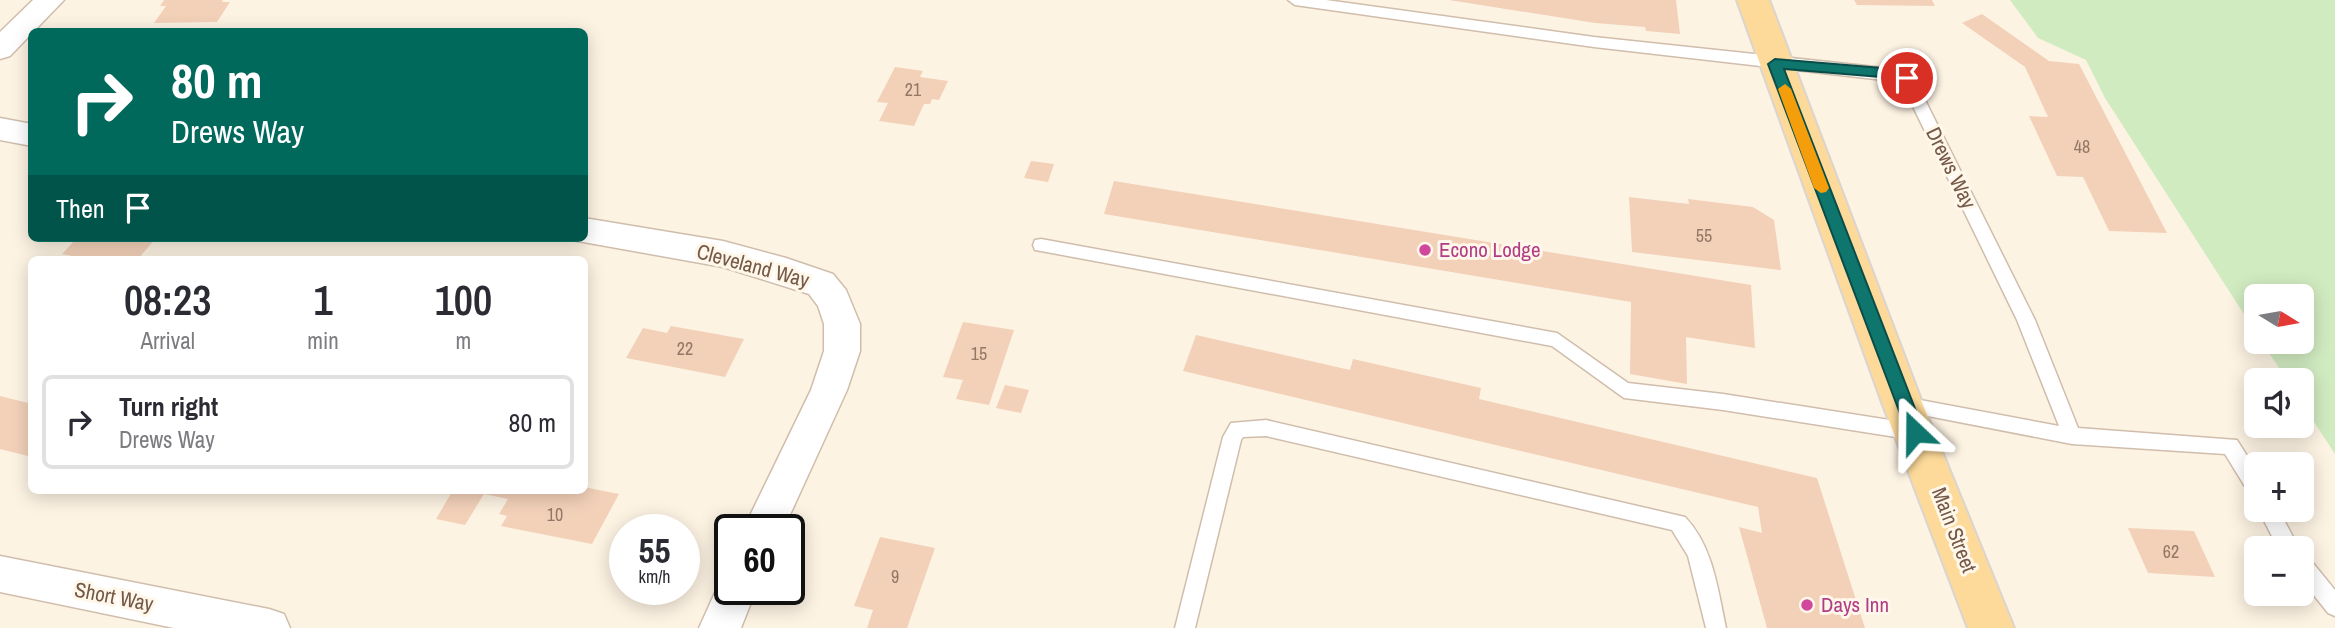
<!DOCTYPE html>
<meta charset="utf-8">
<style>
:root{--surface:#fff;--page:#f2f2f3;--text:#2b2b33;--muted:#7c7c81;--line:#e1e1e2}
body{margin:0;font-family:"Archivo Narrow",sans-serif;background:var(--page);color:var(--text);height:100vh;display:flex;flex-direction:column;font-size:26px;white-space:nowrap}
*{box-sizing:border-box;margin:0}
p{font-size:23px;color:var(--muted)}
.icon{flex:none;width:38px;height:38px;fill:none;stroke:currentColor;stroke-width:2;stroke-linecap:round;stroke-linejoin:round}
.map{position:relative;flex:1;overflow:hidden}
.side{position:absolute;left:28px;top:256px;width:560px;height:238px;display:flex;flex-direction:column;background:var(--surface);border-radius:10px;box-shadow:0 4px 18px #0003}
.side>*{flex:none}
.banner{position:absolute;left:28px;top:28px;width:560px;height:214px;border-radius:10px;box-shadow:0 4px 18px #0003;background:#00695c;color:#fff;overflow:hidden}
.needle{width:46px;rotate:101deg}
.controls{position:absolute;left:2244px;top:284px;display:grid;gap:14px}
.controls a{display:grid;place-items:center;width:70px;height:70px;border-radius:10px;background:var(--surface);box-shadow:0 4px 18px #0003;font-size:35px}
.speed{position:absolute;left:609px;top:514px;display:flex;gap:14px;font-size:35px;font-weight:700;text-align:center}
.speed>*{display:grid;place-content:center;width:91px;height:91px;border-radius:50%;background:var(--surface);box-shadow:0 4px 18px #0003;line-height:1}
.speed small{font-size:18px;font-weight:400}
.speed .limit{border:4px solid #111;border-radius:10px;background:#fff;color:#111}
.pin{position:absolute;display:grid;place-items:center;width:60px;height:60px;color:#fff;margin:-30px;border:4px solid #fff;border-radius:50%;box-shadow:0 2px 7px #0007}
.me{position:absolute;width:77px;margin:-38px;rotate:337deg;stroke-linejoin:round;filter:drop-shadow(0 0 5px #0008)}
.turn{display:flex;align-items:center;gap:24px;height:147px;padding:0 28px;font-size:32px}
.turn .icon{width:91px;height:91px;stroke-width:2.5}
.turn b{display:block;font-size:49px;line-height:60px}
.then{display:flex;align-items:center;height:66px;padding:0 28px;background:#0003;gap:14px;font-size:26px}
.eta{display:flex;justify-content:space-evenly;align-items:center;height:119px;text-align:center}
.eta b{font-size:42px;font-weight:600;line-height:49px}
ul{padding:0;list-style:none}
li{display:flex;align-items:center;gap:21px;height:94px;margin:0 14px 10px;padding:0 14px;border:4px solid var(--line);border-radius:10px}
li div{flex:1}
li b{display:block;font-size:26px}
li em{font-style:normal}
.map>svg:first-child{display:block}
.green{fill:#d1ebc1}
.building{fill:#f3d1b9}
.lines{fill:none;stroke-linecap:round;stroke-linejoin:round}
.service-casing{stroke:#d0bdac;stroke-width:3}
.minor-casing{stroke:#d0bdac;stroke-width:3}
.primary-casing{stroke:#dbd4cf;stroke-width:4}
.service{fill:#fff;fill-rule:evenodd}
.minor{fill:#fff;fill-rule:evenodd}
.primary{fill:#fdda99;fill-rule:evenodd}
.route{fill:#0f766e;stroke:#0a4d48;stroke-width:2}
.slow{fill:#f59e0b}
.hotel-dot{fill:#d1479c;stroke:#fff7e9;stroke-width:2.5}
.labels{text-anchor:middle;stroke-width:6;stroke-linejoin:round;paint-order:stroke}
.number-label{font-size:18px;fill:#947764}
.street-label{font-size:21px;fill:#755948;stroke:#fff7e9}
.hotel-label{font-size:21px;fill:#b23c85;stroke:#fff7e9;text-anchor:start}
</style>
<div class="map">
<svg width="2335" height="628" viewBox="0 0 2335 628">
<rect width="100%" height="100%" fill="#fdf3e3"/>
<!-- green -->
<path class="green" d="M2010 0H2335V454L2301 402V380H2287L2261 341H2301V296H2256V333L2105 98 2086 60 2038 38Z"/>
<!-- building -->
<g class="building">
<path d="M164 0H223L222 2H230L217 22 154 23 166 6H160Z"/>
<path d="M1449 0H1676L1680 34 1646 31 1645 27 1595 23Z"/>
<path d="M1854 0H1932L1935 6 1857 5Z"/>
<path d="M1982 14 2049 61 2079 64 2167 233 2109 231 2083 177 2057 176 2029 116 2048 117 2025 67 1962 23Z"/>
<path d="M895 67 923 71 920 77 948 81 939 100 932 99 930 104H924L914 126 879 121 888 103 877 102Z"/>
<path d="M1031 161 1054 164 1048 182 1024 178Z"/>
<path d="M1114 181 1751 285 1755 348 1686 337 1687 384 1630 374 1631 302 1104 214Z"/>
<path d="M1629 197 1689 204 1688 199 1753 207 1774 220 1781 270 1632 252Z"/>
<path d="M77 238H156L138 259H87L62 254Z"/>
<path d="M963 322 1014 330 989 405 956 399 963 380 943 377Z"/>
<path d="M671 326 744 339 725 377 626 358 643 328 667 333Z"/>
<path d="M1196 335 1350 370 1353 359 1481 388 1479 399 1817 478 1865 628H1767L1739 527 1762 533 1758 507 1183 371Z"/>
<path d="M1005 385 1029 390 1021 413 996 408Z"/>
<path d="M0 396 32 404V457L0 449Z"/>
<path d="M584 487 619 494 592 544 501 526 507 516 499 514 508 499 484 494 465 525 436 519 453 490H584Z"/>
<path d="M2128 528 2194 531 2215 577 2148 573Z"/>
<path d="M880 537 935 548 907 628H867L873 610 854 606Z"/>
</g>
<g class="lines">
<defs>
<g id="service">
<path d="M1288 0H1326L1594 37 1894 69 1912 74 2035 320 2078 428 2237 440 2256 470V495L2249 493 2225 454 2072 444 1897 410 1895 405 1897 400 1904 397 2059 426 2017 320 1901 82 1594 47 1295 5Z"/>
<path d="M1041 239 1557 333 1628 383 1723 394 1915 424 1922 426 1924 432 1922 438 1915 440 1723 410 1624 398 1552 346 1041 251 1035 250 1033 245 1035 240Z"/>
<path d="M1266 420 1685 517C1713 546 1718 590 1726 628H1706L1688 556 1672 530 1266 436 1243 437 1241 440 1195 628H1175L1223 437 1231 423Z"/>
<path d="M2258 509H2278L2299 548H2278Z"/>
<path d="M2301 554 2308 557 2335 590V616L2328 613 2301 579Z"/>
</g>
<g id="minor">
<path d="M33 0H64L10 56 0 59V32Z"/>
<path d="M0 118 32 124V146L0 140Z"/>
<path d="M584 218 723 241 786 258 833 274 846 290 860 324V351L847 390 783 530H743L811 390 824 351V324L818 306 809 294 723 267 572 240 571 238H584Z"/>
<path d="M0 556 269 609 284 614 290 628H174L0 592Z"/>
<path d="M730 574V590H756L741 628H699L722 577Z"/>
</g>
<path id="primary" d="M1737 0H1769L1923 405 2014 628H1968L1883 405Z"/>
</defs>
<!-- service casing -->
<use href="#service" class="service-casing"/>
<!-- minor casing -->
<use href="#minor" class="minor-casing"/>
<!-- primary casing -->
<use href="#primary" class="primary-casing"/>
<!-- service -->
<use href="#service" class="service"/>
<!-- minor -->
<use href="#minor" class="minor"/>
<!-- primary -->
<use href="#primary" class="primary"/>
</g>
<!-- route -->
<path class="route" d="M1775 59 1894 69 1912 75 1914 78 1907 83 1893 78 1784 69 1924 432 1921 437 1915 439 1909 437 1907 432 1768 64Z"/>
<!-- slow -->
<path class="slow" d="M1785 84 1791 89 1829 188 1826 192 1821 193 1814 188 1778 89Z"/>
<!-- markers -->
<g class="hotel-dot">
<circle cx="1425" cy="250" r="7"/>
<circle cx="1807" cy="605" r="7"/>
</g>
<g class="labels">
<!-- number labels -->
<g class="number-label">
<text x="913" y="96">21</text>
<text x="2082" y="153">48</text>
<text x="1704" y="242">55</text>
<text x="685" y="355">22</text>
<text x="979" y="360">15</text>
<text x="555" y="521">10</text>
<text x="2171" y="558">62</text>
<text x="895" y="583">9</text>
</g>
<!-- street labels -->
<g class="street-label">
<text transform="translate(1951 168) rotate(64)" y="7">Drews Way</text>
<text transform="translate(753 266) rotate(15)" y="7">Cleveland Way</text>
<text transform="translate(1954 530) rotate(69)" y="7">Main Street</text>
<text transform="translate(114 597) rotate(11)" y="7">Short Way</text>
</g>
<!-- hotel labels -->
<g class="hotel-label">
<text x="1439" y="257">Econo Lodge</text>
<text x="1821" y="612">Days Inn</text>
</g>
</g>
</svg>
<div class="controls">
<a><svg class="needle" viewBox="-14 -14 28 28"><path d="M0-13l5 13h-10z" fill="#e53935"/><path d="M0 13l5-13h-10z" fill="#7c7c81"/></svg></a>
<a><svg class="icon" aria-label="sound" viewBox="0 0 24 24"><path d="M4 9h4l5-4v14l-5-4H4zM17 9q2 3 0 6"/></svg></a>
<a>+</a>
<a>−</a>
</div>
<div class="speed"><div>55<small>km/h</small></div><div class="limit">60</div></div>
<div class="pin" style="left:1907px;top:78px;background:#d93025"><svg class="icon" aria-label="arrive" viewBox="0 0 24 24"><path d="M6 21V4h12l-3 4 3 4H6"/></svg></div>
<svg class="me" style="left:1915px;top:432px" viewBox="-20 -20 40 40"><path d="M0-17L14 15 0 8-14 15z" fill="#0f766e" stroke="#fff" stroke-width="4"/></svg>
<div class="banner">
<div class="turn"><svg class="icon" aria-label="right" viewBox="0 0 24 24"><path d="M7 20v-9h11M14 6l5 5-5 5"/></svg><div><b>80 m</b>Drews Way</div></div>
<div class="then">Then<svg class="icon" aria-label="arrive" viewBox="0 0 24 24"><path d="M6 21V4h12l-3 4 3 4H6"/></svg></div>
</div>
<section class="side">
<div class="eta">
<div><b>08:23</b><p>Arrival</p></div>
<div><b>1</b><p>min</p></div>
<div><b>100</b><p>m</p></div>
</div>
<ul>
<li><svg class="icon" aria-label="right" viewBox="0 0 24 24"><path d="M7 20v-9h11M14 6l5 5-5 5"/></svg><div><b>Turn right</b><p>Drews Way</p></div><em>80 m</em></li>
</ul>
</section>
</div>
